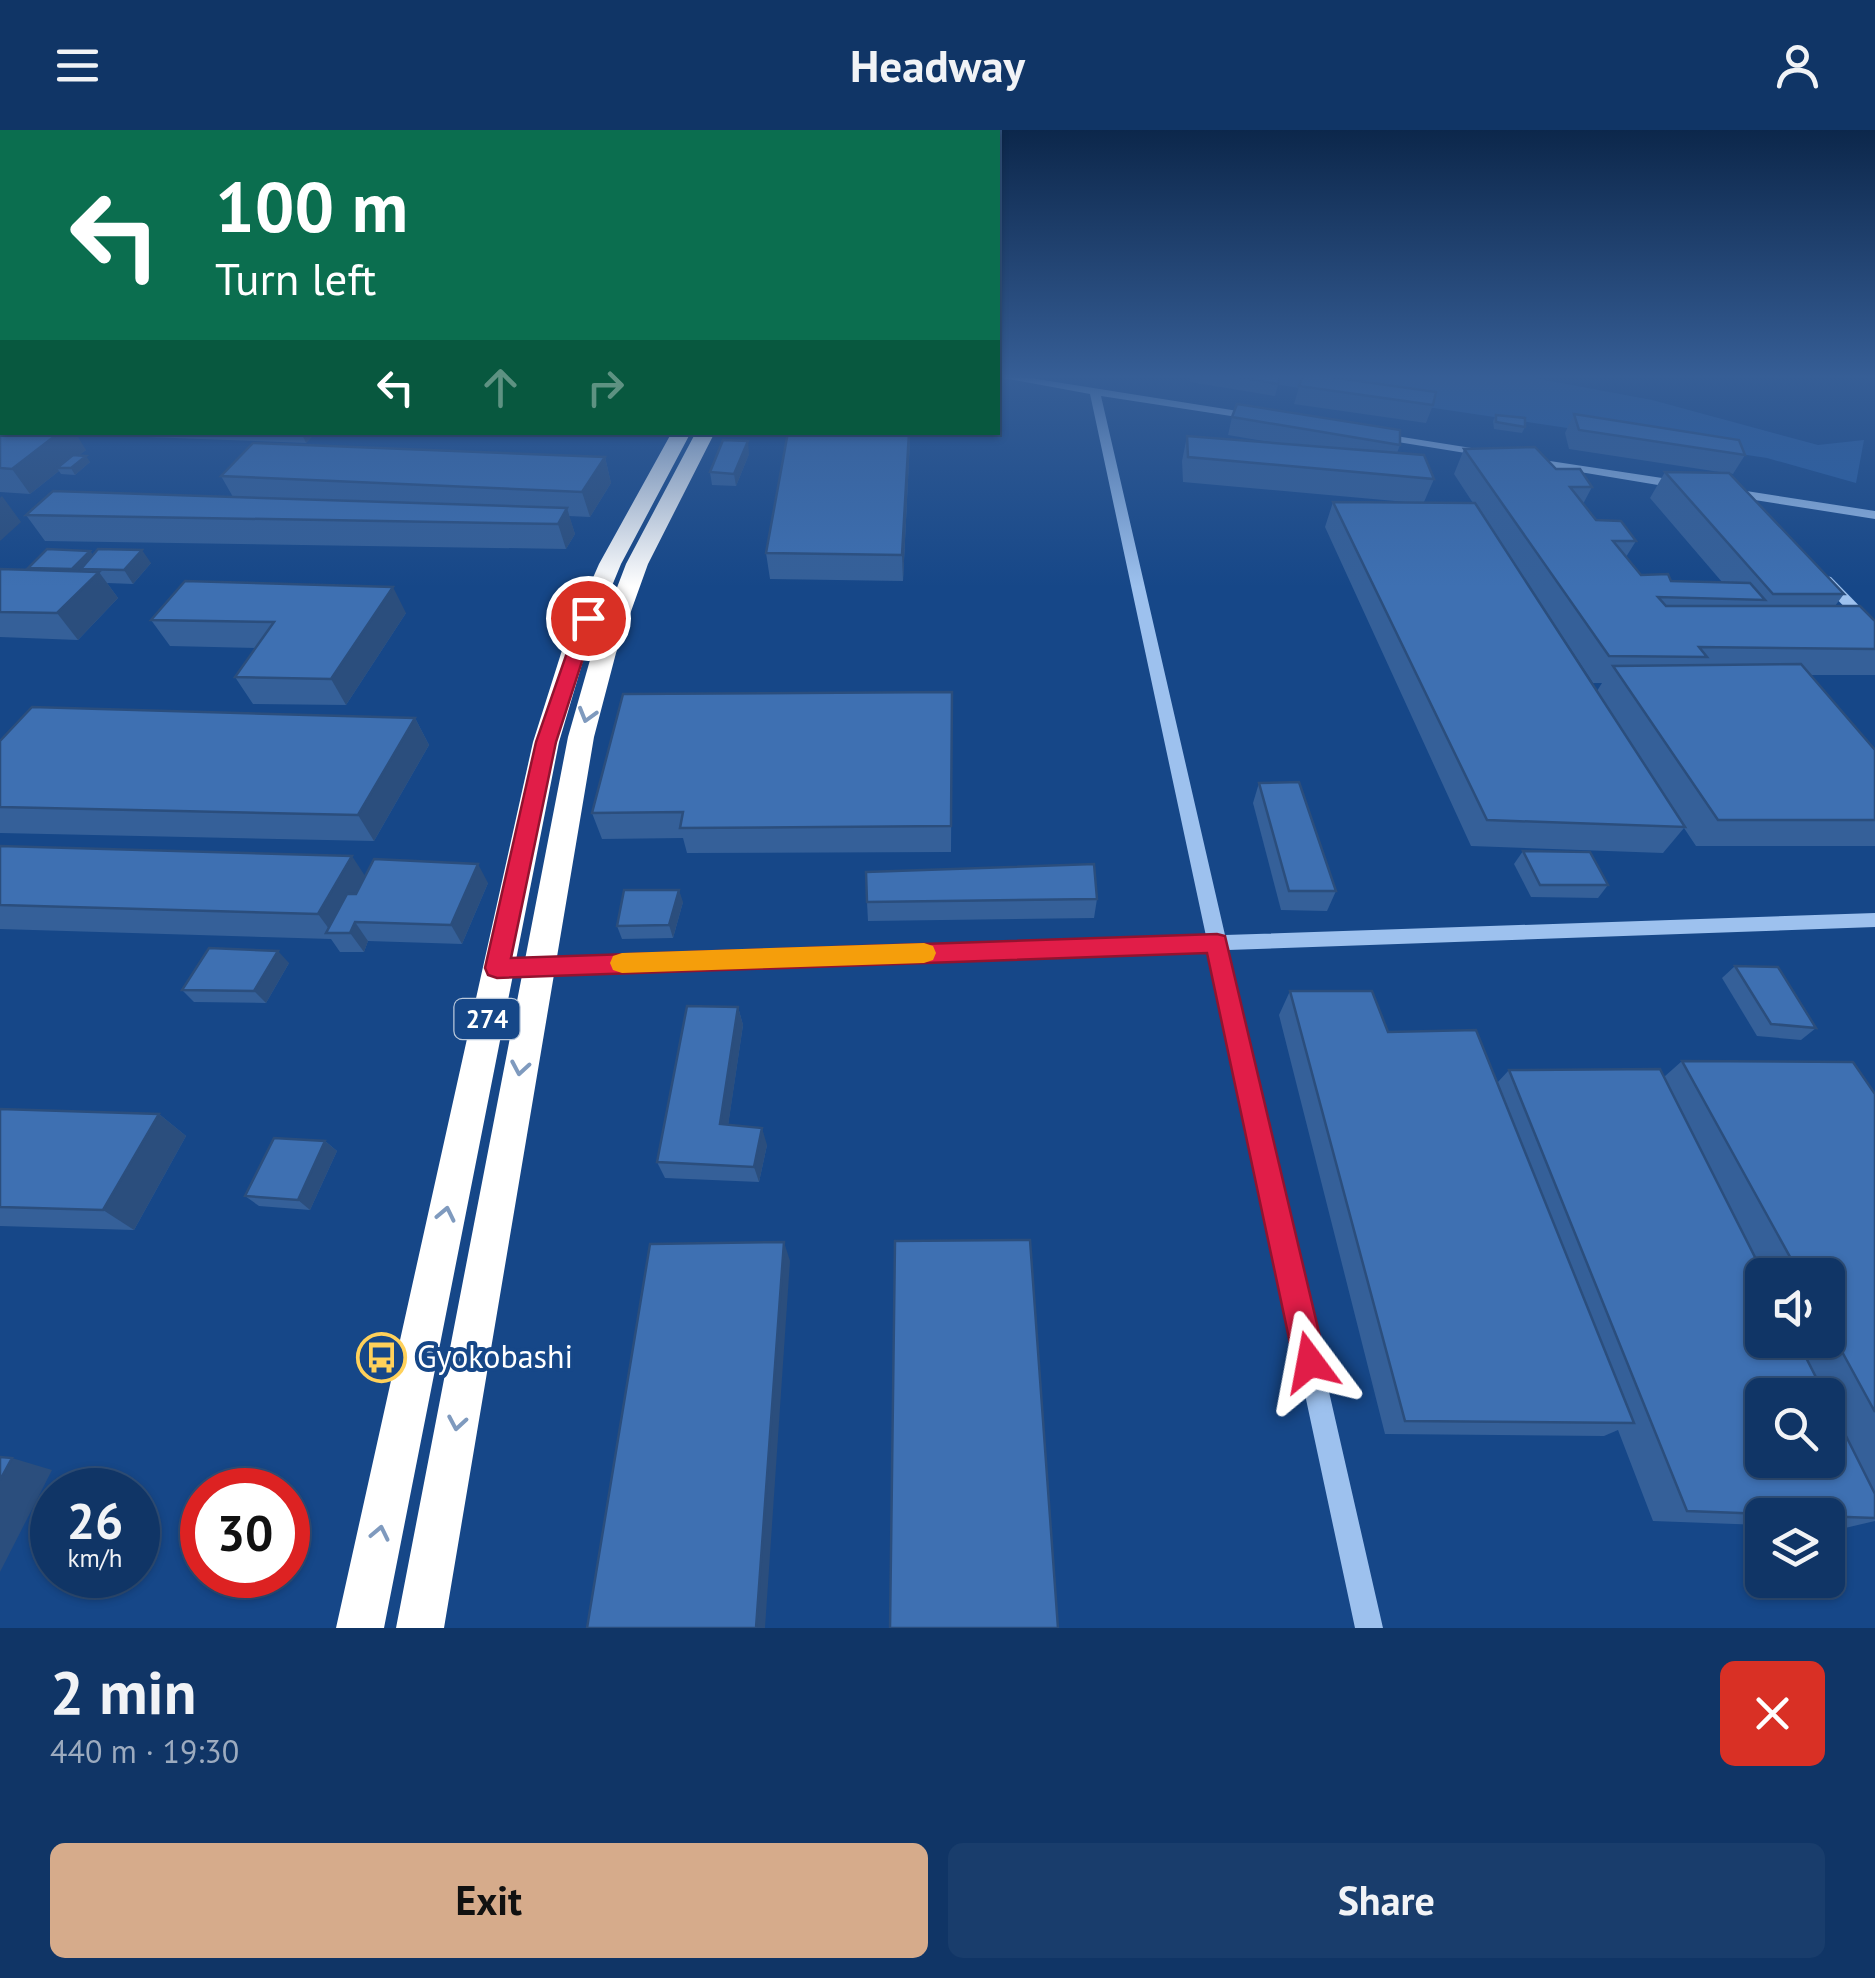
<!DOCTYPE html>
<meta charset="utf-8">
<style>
:root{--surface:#103566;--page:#193d6c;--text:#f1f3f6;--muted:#9cabbf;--line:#30507a;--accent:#d6ab8b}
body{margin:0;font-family:"PT Sans",sans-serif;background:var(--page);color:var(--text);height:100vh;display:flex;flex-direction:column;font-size:38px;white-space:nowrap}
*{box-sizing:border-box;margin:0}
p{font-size:32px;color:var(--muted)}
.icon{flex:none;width:55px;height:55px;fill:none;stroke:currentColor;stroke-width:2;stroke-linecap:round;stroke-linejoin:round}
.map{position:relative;height:1498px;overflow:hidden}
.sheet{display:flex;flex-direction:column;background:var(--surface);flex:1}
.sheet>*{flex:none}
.banner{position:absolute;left:0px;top:0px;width:1000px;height:305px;box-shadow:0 2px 8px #0004,0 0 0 2px var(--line);background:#0b6e4f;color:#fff;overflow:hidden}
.tools{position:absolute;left:1745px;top:1128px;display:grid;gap:20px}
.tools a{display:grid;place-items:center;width:100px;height:100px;border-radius:15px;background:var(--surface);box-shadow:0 2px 8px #0004,0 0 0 2px var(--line);font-size:50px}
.speed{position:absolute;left:30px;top:1338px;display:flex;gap:20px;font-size:50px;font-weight:700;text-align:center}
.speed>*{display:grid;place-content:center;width:130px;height:130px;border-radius:50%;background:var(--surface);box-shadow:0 2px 8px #0004,0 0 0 2px var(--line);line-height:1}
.speed small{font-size:25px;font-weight:400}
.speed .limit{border:15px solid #d22;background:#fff;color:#111}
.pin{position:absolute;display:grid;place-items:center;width:85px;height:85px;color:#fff;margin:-42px;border:5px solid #fff;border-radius:50%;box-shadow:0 2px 10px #0007}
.me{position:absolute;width:110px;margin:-55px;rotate:347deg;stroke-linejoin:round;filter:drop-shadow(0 0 8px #0008)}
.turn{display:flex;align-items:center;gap:35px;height:210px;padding:0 50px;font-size:45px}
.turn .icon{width:130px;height:130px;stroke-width:2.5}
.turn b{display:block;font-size:70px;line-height:85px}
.lanes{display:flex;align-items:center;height:95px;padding:0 50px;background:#0003;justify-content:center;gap:50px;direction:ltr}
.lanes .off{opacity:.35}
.round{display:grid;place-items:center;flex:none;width:105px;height:105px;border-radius:15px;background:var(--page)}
.headline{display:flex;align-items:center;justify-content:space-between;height:170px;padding:0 50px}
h1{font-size:60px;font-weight:700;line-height:75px}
.primary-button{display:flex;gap:20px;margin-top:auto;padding:20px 50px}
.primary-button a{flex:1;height:115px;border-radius:15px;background:var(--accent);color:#111;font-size:40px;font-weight:700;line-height:115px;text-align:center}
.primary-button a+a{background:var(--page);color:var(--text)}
header{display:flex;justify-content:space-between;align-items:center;height:130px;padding:0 50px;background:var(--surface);font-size:45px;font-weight:700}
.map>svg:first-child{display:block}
.green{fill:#2960a7}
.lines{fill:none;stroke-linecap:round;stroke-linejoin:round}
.minor{fill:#9dc1ee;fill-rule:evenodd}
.highway{fill:#fff;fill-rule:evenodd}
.wall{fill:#356099;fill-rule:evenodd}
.shaded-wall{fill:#2b4e7d}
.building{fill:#3e70b2;stroke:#2b4e7d;stroke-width:2.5}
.oneway{stroke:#7f9abe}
.route{fill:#e11d48;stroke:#92132f;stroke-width:2.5}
.slow{fill:#f59e0b}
.labels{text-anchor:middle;stroke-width:8;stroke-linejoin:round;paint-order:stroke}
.shield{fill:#164788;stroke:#b9c8db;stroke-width:2.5}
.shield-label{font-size:25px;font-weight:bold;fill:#fff}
.near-poi-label{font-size:32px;fill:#fff;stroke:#164788;text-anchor:start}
</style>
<header><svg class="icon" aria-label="menu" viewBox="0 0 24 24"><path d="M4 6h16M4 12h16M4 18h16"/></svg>Headway<svg class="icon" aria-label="person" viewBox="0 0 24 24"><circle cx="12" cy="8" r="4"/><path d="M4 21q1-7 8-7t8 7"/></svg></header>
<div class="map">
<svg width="1875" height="1498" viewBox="0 0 1875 1498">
<rect width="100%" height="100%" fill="#164788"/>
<!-- green -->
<path class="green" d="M1227 247H1529L1652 270 1818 315 1864 310 1856 353 1767 328Z"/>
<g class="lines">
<!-- minor -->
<g class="minor">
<path d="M998 247H1024L1257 284 1262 287 1257 290 1101 266 1225 805 1875 783V797L1228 820 1383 1498H1355L1210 821 497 846 490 843 488 838 490 833 497 830 1206 806 1090 264Z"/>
<path d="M1377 303 1484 320 1490 323 1484 326 1373 308 1371 306Z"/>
<path d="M1530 328 1682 351 1688 355 1682 359 1526 333 1524 331Z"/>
<path d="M1727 358 1875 381V389L1723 365V359Z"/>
<path d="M1826 446 1831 447 1875 492V504L1870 503 1821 453V447Z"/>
</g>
<!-- highway -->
<g class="highway">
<path d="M672 302H691L621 434 588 514 559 612 384 1498H336L533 612 564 514 599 434Z"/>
<path d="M696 302H715L648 434 616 523 594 607 444 1498H396L568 607 592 523 626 434Z"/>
</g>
</g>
<!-- wall -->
<g class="wall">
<rect x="0" y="247" width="2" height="43"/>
<path d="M1190 247H1280L1275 266 1190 252Z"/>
<path d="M1302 247 1433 275 1426 293 1294 274Z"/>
<path d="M1574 284 1745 325 1733 344 1730 343 1844 464 1835 476 1875 491V545H1810L1875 620V716H1696L1684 698 1663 723 1471 716 1325 397 1333 372H1406L1183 352 1182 331 1187 306 1275 313 1228 305 1232 287 1400 315 1397 323 1434 349 1424 372 1473 373 1454 344 1464 319 1556 339 1592 357 1583 374 1596 390 1636 411 1626 427 1641 445 1671 451 1722 452 1650 368 1665 342 1726 343 1569 319 1565 303ZM1535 465 1593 553H1602L1597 561Z"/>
<path d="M1496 285 1525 297 1522 303 1494 299 1493 291Z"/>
<path d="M0 302 23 304 86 320 79 325 90 332 75 345 61 344 59 341 30 364 0 362Z"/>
<path d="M144 302H316L306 313 147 307Z"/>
<path d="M910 310 903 451 770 449 766 423Z"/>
<path d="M749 324 736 356 712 355 710 342Z"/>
<path d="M605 327 611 353 590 387 569 386 575 404 566 419 45 411 26 385 233 367 221 346Z"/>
<path d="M90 421 93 425 151 433 133 454 107 453 118 468 78 510 0 507V439L30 440 28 438Z"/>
<path d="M406 483 346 575 253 574 235 547 256 518 170 516 151 490Z"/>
<path d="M952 562 951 722 687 723 683 708 602 709 592 683Z"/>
<path d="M415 588 429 615 374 711 0 703V611Z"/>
<path d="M1259 653 1336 761 1327 781 1281 780 1253 673Z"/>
<path d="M0 716 365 746 488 753 462 814 368 811 364 822H340L331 809 0 799Z"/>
<path d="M1523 721 1608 755 1598 768 1531 767 1514 734Z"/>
<path d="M1097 769 1094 788 868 791 867 772Z"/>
<path d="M683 772 673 808 622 809 617 796Z"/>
<path d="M289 833 266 873 194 872 182 860Z"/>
<path d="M1735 836 1816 898 1801 910 1757 906 1722 848Z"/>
<path d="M1290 861 1388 902 1497 953 1509 940 1664 947 1682 931 1875 964V1391L1845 1398 1828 1397V1385H1762V1395L1653 1391 1618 1300 1604 1306 1385 1304 1279 885ZM1762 1145H1828V1210H1762ZM1762 1265H1828V1330Z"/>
<path d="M738 877 743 895 728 995 767 1015 759 1052 665 1048 657 1032Z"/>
<path d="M0 979 159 984 186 1006 134 1100 0 1096Z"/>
<path d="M325 1011 337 1021 310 1080 259 1076 245 1066Z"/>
</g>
<!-- shaded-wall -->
<g class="shaded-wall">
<path d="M60 302H75L86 320 63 338H57L59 341 30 364 12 339Z"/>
<path d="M301 302H316L306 313Z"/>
<path d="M909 302H910V310L903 451 902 425Z"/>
<path d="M748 311 749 324 736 356 734 344Z"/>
<path d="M86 326 90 332 75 345 71 338Z"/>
<path d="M605 327 611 353 590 387 582 362Z"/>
<path d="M2 366 21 392 0 411V368Z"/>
<path d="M567 378 575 404 566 419 558 394Z"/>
<path d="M142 420 151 433 133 454 124 440Z"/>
<path d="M90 421 100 434 81 439 86 447 81 452 72 439Z"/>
<path d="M99 442 118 468 78 510 57 483Z"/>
<path d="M393 457 406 483 346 575 331 549Z"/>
<path d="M415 588 429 615 374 711 358 685Z"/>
<path d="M352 726 369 752 332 803 318 784Z"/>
<path d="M478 734 488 753 462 814 451 795Z"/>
<path d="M679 760 683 772 673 808 669 795Z"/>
<path d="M355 792 368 811 364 822 350 803Z"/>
<path d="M278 821 289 833 266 873 254 861Z"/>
<path d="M738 877 743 895 726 1010 720 994Z"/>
<path d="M159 984 186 1006 134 1100 103 1080Z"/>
<path d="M762 998 767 1015 759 1052 754 1037Z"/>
<path d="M325 1011 337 1021 310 1080 298 1070Z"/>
<path d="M784 1112 790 1131 765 1498H756Z"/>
<path d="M12 1328 52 1340 0 1442V1350Z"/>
</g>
<!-- building -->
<g class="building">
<rect x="0" y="247" width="2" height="19"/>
<path d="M1239 247H1280L1278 254Z"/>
<path d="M1302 247H1330L1436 262 1433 275 1299 256Z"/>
<path d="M1237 274 1400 300V315L1232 287Z"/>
<path d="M1574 284 1739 310 1745 325 1579 300Z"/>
<path d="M1496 285 1525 288V297L1496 292Z"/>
<path d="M0 302 23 304 24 302H60L12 339 0 338Z"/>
<path d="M788 302H909L902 425 766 423Z"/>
<path d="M1187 306 1424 325 1434 349 1188 327Z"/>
<path d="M723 310 748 311 734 344 710 342Z"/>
<path d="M253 313 605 327 582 362 221 346Z"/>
<path d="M1535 317 1556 339H1580L1592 357H1570L1596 390 1621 391 1636 411H1613L1641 445 1668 444 1671 451 1750 453 1765 470 1658 467 1666 476H1860L1875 491V519L1699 517 1707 527 1609 526 1464 319Z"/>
<path d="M73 325 86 326 71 338H57Z"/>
<path d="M1665 342 1729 343 1844 464H1773Z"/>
<path d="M53 361 567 378 558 394 26 385Z"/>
<path d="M1333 372 1475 373 1685 697 1487 690Z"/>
<path d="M47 419 90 421 72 439 28 438Z"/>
<path d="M98 419 142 420 124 440 81 439Z"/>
<path d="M0 439 99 442 57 483 0 482Z"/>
<path d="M185 451 393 457 331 549 235 547 274 492 151 490Z"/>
<path d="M1801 534 1875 620V690H1718L1613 536Z"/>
<path d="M952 562 951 696 680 698 683 682 592 683 623 564Z"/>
<path d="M32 577 415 588 358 685 0 677V611Z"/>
<path d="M1299 652 1336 761H1289L1259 653Z"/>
<path d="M0 716 352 726 318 784 0 775Z"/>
<path d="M1523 721 1590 722 1608 755H1540Z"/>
<path d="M374 729 478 734 451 795 355 792 350 803H326L347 764H356Z"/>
<path d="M1094 734 1097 769 867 772 866 742Z"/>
<path d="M624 760H679L669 795 617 796Z"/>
<path d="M209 818 278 821 254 861 182 860Z"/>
<path d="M1735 836 1778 837 1816 898 1771 894Z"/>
<path d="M1290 861H1372L1388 902 1476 900 1634 1293 1405 1291Z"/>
<path d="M687 876 738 877 720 994 762 998 754 1037 657 1032Z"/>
<path d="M1682 931 1853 932 1875 964V1282L1828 1196V1145H1800Z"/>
<path d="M1660 939 1764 1145H1762V1210H1797L1825 1265H1762V1330H1828V1270L1875 1364V1388L1687 1381 1509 940Z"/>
<path d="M0 979 159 984 103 1080 0 1077Z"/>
<path d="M274 1008 325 1011 298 1070 245 1066Z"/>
<path d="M1030 1110 1058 1498H890L895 1111Z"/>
<path d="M784 1112 756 1498H587L650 1114Z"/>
<path d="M0 1327 12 1328 0 1350Z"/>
</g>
<!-- one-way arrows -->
<defs><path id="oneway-chevron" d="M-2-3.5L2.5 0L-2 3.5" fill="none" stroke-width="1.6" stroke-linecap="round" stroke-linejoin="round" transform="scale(2.5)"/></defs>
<g class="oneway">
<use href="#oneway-chevron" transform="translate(587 585) rotate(106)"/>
<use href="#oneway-chevron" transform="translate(520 938) rotate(100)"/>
<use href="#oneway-chevron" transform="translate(446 1084) rotate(-78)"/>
<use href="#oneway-chevron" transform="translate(457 1293) rotate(100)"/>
<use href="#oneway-chevron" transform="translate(380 1403) rotate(-78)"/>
</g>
<!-- sky -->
<linearGradient id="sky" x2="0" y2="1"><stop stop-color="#0c274b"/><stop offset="0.54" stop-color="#365e96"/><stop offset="1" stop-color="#365e96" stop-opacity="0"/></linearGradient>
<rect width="1875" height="457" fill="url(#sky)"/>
<!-- route -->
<path class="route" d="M588 482 596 488 556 612 511 828 1217 804 1225 806 1326 1232 1322 1243 1310 1248 1299 1243 1294 1232 1207 823 497 848 488 845 485 838 536 612 579 488Z"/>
<!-- slow -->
<path class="slow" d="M924 813 933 816 936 823 933 830 924 833 622 843 613 840 610 833 613 826 622 823Z"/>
<!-- icons -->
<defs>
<symbol id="bus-ring" viewBox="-11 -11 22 22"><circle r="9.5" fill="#164788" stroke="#ffd15a" stroke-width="1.5"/><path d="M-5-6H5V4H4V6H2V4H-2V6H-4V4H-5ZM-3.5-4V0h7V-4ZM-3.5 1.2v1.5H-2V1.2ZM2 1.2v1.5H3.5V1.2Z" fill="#ffd15a"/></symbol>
</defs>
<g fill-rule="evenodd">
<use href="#bus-ring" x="354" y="1200" width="55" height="55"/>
</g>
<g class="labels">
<!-- shield labels -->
<rect class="shield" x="454.5" y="869" width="65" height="40" rx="8"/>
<g class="shield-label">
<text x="487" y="898">274</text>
</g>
<!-- near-poi labels -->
<g class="near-poi-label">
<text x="417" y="1238">Gyokobashi</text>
</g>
</g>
</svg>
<div class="tools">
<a><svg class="icon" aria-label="sound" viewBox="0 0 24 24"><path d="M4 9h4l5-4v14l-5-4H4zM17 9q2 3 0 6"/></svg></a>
<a><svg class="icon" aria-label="search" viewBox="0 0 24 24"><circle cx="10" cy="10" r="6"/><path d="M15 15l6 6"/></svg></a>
<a><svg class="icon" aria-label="layers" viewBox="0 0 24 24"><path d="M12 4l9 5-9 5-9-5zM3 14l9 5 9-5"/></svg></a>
</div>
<div class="speed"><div>26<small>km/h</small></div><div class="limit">30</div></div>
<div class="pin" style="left:588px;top:488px;background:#d93025"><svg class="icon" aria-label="arrive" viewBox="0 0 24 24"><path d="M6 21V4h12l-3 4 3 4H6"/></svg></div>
<svg class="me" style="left:1310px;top:1232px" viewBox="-20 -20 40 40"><path d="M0-17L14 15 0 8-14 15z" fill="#e11d48" stroke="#fff" stroke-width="4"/></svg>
<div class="banner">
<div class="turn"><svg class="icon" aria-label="left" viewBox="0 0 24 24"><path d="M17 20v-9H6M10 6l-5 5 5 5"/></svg><div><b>100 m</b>Turn left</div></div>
<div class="lanes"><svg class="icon" aria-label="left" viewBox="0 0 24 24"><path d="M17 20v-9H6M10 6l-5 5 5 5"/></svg><svg class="icon off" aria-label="ahead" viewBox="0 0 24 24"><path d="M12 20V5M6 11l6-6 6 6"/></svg><svg class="icon off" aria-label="right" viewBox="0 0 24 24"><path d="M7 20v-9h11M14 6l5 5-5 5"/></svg></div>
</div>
</div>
<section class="sheet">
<div class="headline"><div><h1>2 min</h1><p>440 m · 19:30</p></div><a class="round" style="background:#d93025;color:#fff"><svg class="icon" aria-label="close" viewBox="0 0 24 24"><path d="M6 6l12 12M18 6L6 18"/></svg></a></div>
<div class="primary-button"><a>Exit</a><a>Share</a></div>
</section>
